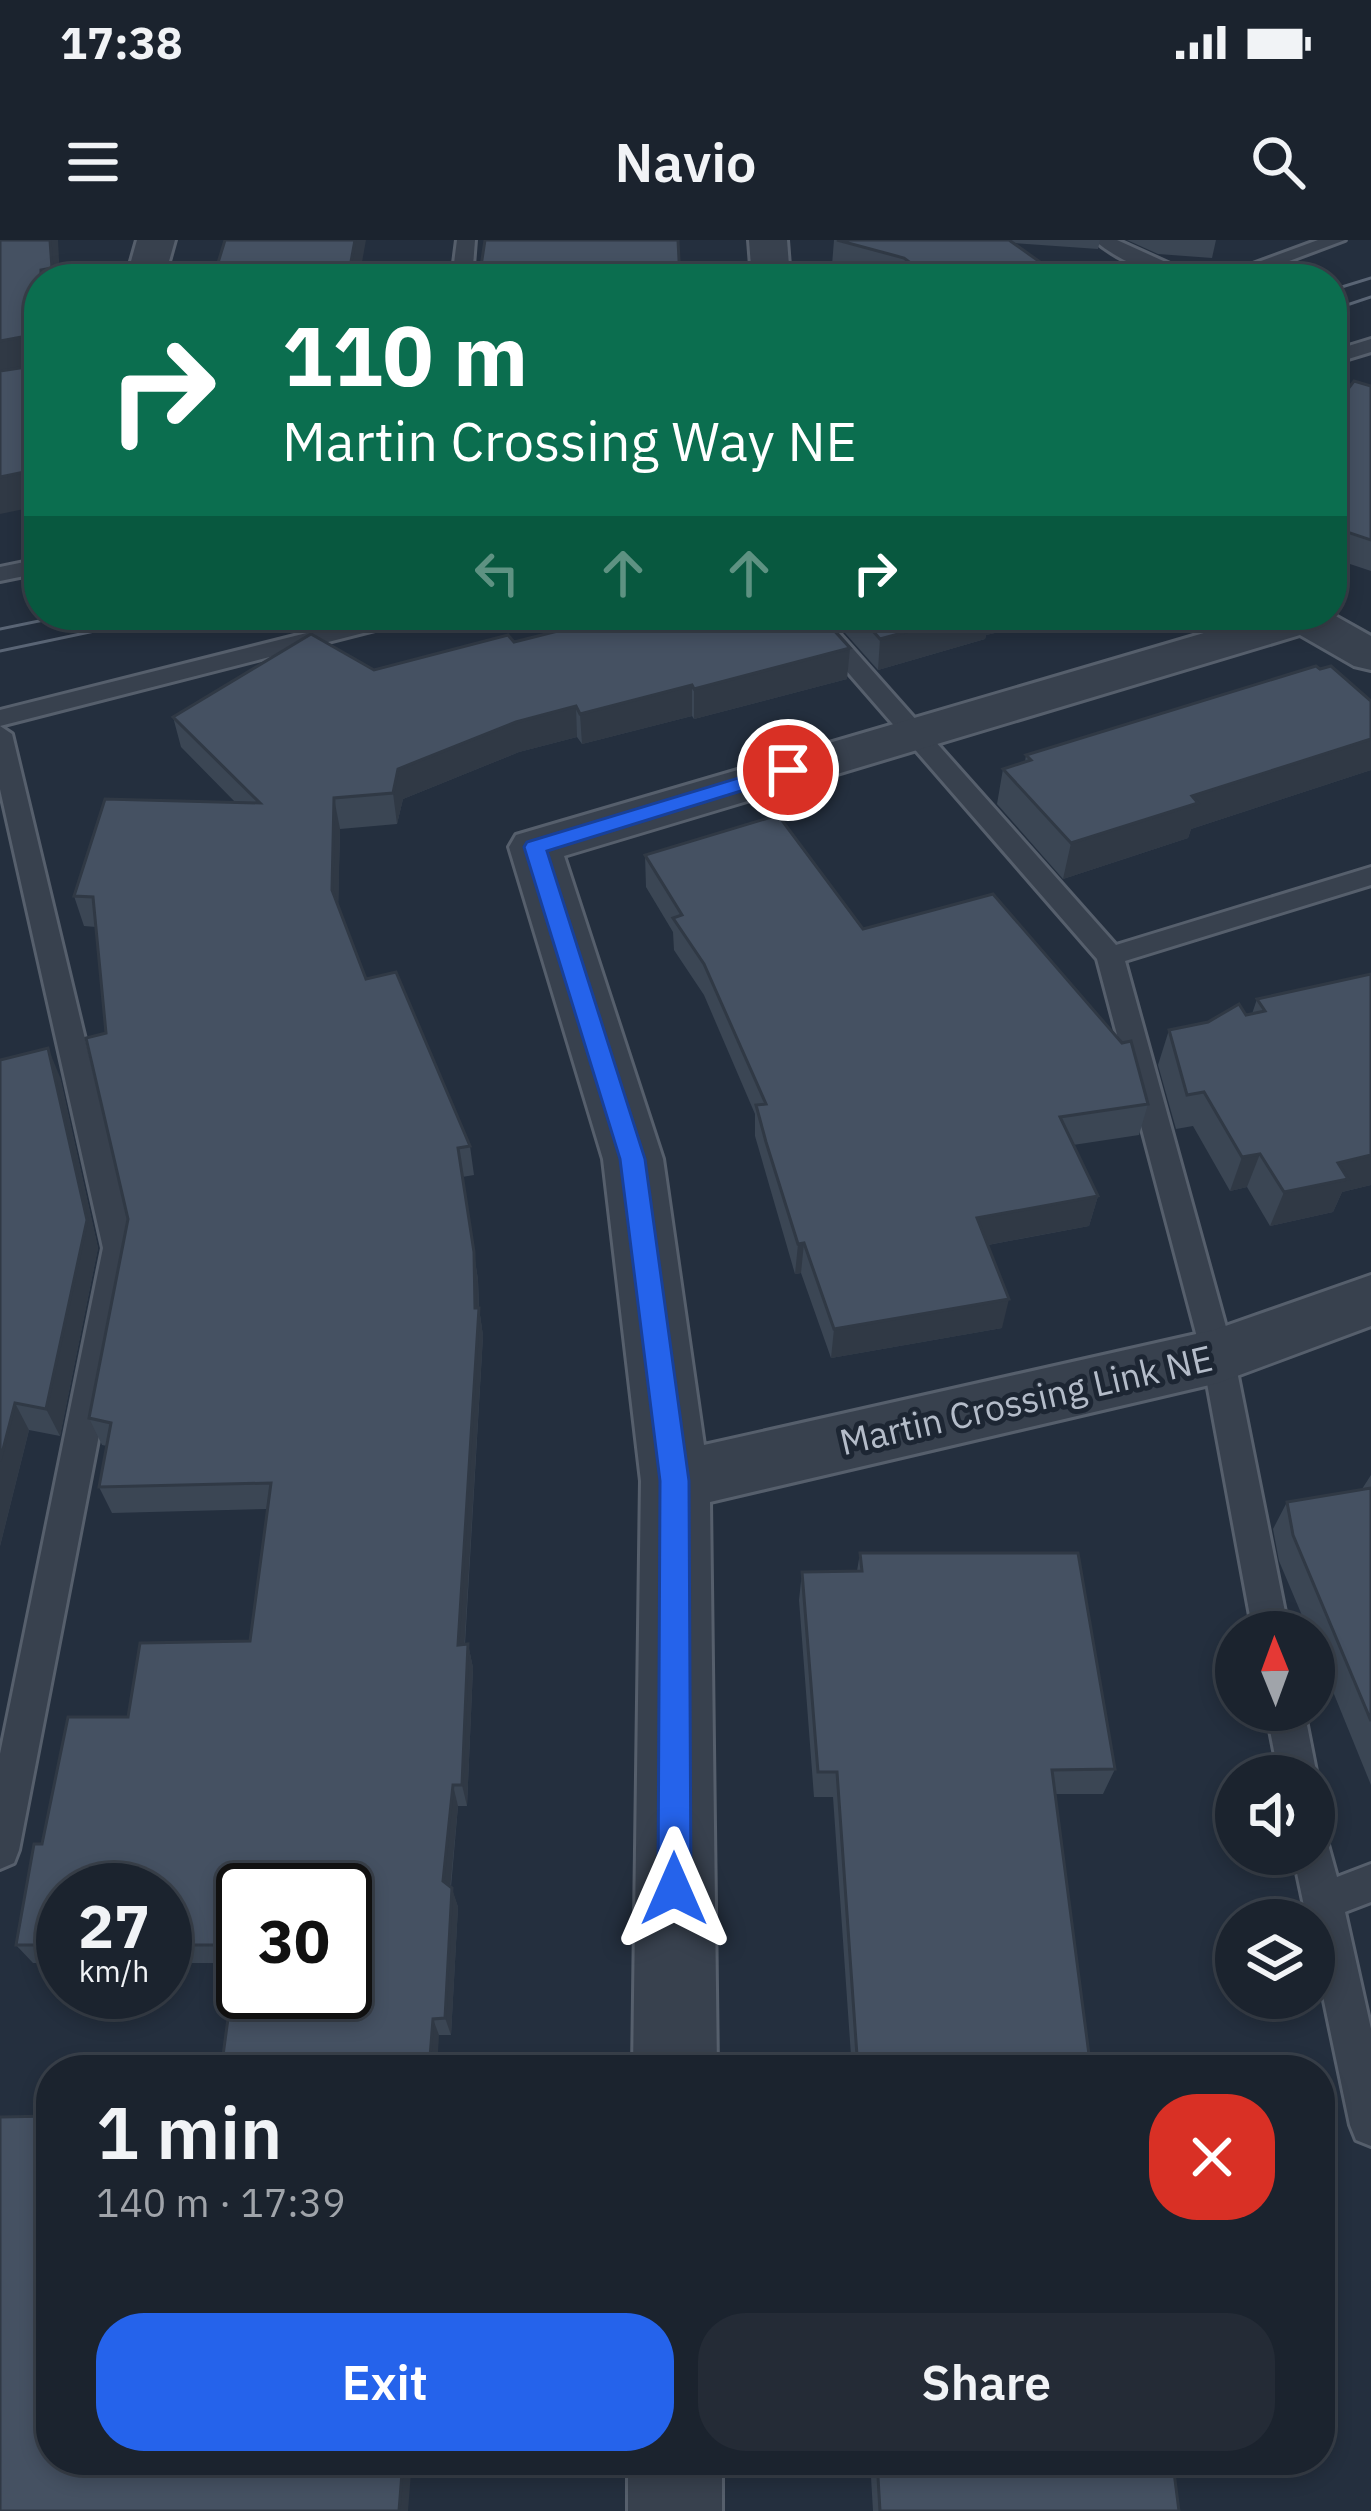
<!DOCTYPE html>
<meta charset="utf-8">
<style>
:root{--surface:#1b232e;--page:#242b36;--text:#f1f3f6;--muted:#a0a4aa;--line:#39404a;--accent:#2563eb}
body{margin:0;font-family:"IBM Plex Sans",sans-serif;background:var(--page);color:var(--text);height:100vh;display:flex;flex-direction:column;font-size:45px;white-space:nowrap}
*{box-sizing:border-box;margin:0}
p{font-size:39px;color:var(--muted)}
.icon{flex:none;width:66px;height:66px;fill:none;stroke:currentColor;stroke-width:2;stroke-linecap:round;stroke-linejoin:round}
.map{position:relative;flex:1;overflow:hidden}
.panel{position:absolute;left:36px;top:1815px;width:1299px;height:420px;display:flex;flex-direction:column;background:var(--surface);border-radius:48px;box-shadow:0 6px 18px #0003,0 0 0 3px var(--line)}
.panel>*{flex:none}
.banner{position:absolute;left:24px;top:24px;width:1323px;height:366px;border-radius:48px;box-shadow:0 6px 18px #0003,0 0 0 3px var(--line);background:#0b6e4f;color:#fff;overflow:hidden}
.needle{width:78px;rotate:359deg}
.buttons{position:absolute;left:1215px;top:1371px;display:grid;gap:24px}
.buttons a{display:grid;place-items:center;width:120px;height:120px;border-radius:50%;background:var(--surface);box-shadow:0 6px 18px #0003,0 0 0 3px var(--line);font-size:60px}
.speed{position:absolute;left:36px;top:1623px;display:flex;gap:24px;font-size:60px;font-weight:700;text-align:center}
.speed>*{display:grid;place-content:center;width:156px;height:156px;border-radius:50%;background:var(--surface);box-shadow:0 6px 18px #0003,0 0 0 3px var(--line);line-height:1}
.speed small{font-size:30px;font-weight:400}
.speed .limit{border:6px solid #111;border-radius:18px;background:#fff;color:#111}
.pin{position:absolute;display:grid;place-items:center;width:102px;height:102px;color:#fff;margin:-51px;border:6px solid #fff;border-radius:50%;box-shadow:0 3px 12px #0007}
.me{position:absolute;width:132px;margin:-66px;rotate:0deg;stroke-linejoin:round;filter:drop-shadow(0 0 9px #0008)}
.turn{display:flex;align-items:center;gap:42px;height:252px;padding:0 60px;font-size:54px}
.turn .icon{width:156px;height:156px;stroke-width:2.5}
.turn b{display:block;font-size:84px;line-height:102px}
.lanes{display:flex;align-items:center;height:114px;padding:0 60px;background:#0003;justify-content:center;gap:60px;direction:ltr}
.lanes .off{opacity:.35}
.round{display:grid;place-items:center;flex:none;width:126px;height:126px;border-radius:48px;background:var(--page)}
.overview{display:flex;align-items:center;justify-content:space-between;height:204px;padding:0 60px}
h1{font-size:72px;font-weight:600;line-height:90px}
.cta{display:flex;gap:24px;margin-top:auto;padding:24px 60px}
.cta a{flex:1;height:138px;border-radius:48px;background:var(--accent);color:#fff;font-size:48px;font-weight:600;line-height:138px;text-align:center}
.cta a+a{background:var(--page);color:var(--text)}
.status{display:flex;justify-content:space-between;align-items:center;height:84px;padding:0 60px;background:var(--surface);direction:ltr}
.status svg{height:33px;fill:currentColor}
header{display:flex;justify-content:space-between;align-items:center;height:156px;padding:0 60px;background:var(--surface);font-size:54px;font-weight:600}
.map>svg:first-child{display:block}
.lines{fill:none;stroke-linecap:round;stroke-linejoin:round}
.lane-casing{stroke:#565f6c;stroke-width:6}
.street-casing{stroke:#565f6c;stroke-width:6}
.lane{fill:#38414e;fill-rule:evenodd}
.street{fill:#38414e;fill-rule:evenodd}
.tram{stroke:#5a6575;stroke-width:3}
.wall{fill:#3b4654}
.shaded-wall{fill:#303945}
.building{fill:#455162;stroke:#303945;stroke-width:3;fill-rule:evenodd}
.route{fill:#2563eb;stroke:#184099;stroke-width:3}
.labels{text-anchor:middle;stroke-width:10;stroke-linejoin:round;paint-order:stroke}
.street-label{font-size:36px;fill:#b4bcc9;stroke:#1d2633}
</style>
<div class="status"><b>17:38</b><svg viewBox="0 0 49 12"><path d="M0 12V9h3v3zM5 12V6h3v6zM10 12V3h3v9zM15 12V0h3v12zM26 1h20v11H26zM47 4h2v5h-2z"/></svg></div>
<header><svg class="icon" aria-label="menu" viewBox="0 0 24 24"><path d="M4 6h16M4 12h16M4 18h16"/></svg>Navio<svg class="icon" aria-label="search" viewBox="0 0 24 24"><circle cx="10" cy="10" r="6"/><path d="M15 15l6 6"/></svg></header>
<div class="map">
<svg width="1371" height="2271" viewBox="0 0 1371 2271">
<rect width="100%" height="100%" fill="#242f3e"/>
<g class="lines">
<defs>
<g id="lane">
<path d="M457 0H475L472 39H452Z"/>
<path d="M1094 0H1117L1203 39C1164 39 1123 25 1094 0Z"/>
<path d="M1318 0H1345L1241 39H1212Z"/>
<path d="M1371 99V112L1332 124V111Z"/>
<path d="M39 319V333L0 341V327Z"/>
<path d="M378 375H418L414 380 0 486V470Z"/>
<path d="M798 375H823L1116 705 1371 627V645L1125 721 1234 1116 1289 1392H1253L1202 1116 1097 719Z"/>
<path d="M0 486 12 494 135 1008 19 1610 14 1623 0 1629V1514L103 1008 0 549Z"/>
<path d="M1266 1470H1304L1317 1536 1314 1543V1536H1279Z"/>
<path d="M1314 1595 1327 1601 1337 1637 1371 1624V1662L1345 1672 1371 1789V1906L1356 1900 1350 1885 1314 1713V1680H1307L1293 1614H1314Z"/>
</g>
<g id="street">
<path d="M137 0H175L164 39H126Z"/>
<path d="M749 0H787L790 39H752Z"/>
<path d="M1332 374 1371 396V430L1354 426 1300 395 564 616 663 919 704 1205 1214 1090 1371 1035V1086L1218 1143 710 1262 717 1830H633L641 1241 603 919 509 607 516 595 1265 375Z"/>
<rect x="628" y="2220" width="94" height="51"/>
</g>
</defs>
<!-- lane casing -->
<use href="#lane" class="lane-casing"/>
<!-- street casing -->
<use href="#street" class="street-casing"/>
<!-- lane -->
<use href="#lane" class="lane"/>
<!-- street -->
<use href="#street" class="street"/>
<!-- tram -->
<g class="tram">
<path d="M1332 50 1371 38"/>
<path d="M1332 70 1371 57"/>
<path d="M0 389 68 375"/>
<path d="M0 411 170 375"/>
</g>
</g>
<!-- wall -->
<g class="wall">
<path d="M834 0H1100L1098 9 1013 3 1064 39H882L832 25Z"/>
<path d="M1127 0H1216L1212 18 1158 14Z"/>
<path d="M1371 146V331L1332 318V170Z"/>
<path d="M829 375H1074L986 395 985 399 878 430Z"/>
<path d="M514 402 847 439 694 479 692 476 582 504 577 497 519 512 403 559 397 584 340 589 338 666 366 739 470 906 474 935 462 937 478 1040 479 1068 483 1096 465 1404H468L473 1428 467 1566H458L451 1647 458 1667 451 1795H439L235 1723H165V1650H63V1723H33L16 1705 42 1604 128 1477 250 1401 268 1269 112 1273 99 1247 107 1206 102 1205 89 1178 128 979 96 687 84 686 74 656 236 563 181 507 173 477 374 430Z"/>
<path d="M1371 461V530L1191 589 1188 598 1063 639 997 564 1003 529 1025 522 1026 515Z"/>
<path d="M645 615 863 689 1148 864 1139 895 1073 905 1098 956 1089 986 988 1005 1002 1088 831 1118 801 1033 795 1034 755 896V874L704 755 674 710 673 692 646 647Z"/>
<path d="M1371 734V945L1342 952 1333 972 1270 986 1247 947 1230 951 1193 886 1176 889 1158 825 1169 790 1252 774 1257 759Z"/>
<path d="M0 820 60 837 98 1008 60 1196 29 1190 0 1306Z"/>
<path d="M1371 1235V1545L1314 1405V1392H1309L1279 1321 1273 1289 1287 1262 1362 1249Z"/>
<path d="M860 1313 1115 1529 1103 1554H1055L1091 1830H852L833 1557H814L799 1360 802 1332 857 1331Z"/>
<path d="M870 2220H1148L1150 2232 1179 2271H873Z"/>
</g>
<!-- shaded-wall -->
<g class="shaded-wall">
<path d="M50 0H58L60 39H41V30Z"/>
<path d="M355 0H366L359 39H348Z"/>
<path d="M32 95 39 130 0 137V101Z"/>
<path d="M39 229V266L0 274V237Z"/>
<path d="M968 375H1074L986 395 985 399 878 430 880 399Z"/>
<path d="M850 408 847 439 694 479V449Z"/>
<path d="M692 445V476L582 504 580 474Z"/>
<path d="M576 466 577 497 519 512 403 559 397 584 393 553 398 529 516 482Z"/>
<path d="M1371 499V530L1191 589 1188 598 1063 639 1071 603 1192 556Z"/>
<path d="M334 558 340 589 338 680 332 650Z"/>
<path d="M48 808 60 837 98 1008 60 1196 46 1169Z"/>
<path d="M1260 914 1247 947 1230 951 1242 917Z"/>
<path d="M1371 915V945L1342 952 1333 972 1270 986 1284 952 1338 923Z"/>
<path d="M1098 956 1089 986 971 1008 977 978Z"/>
<path d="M804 1003 801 1033 795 1034 798 1004Z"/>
<path d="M474 1012 478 1040 479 1071V1068L483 1096 463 1428 458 1405 475 1068Z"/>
<path d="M1009 1059 1002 1088 831 1118 834 1089Z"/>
<path d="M15 1163 29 1190 0 1306V1221Z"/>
<path d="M468 1404 473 1428 467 1566 462 1545Z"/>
<path d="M453 1545 458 1566 449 1660 443 1641Z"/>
<path d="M452 1648 458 1667 451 1795 445 1778Z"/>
<path d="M433 1779 439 1795 437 1830H429Z"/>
<path d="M403 2220H412L408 2271H399Z"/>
</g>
<!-- building -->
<g class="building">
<path d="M0 0H50L52 28 41 30V39H39V229L0 237V131L33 126 32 95 0 101Z"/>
<path d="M225 0H355L348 38H360L213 39Z"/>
<path d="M485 0H678L680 39H479Z"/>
<path d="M837 0H1009L1064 39H932L904 18Z"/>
<path d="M1354 141 1371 146V300L1332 287V170Z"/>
<path d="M621 375H820L850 408 694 449 692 445 580 474 576 466 516 482 398 529 393 553 334 558 332 650 366 739 396 732 470 906 458 908 474 1012 475 1068H479L458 1405 468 1404 462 1545H453L443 1641 452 1648 445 1778 433 1779 429 1830H221L238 1705H165V1650H63V1705H16L34 1604H42L68 1477H128L140 1403 250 1401 271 1243 99 1247 111 1183 89 1178 128 979 86 798 106 793 93 657 74 656 105 559 260 563 173 477 311 394 374 430 508 395 514 402ZM243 1650H345V1752H243Z"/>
<path d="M859 375H968L880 399Z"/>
<path d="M1316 426 1320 429 1331 426 1371 461V499L1192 556 1198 563 1071 603 1003 529 1031 520 1026 515Z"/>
<path d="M778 575 863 689 993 654 1122 803 1131 801 1148 864 1060 877 1098 956 977 978 1009 1059 834 1089 804 1003 798 1004 766 902 756 865 766 864 704 724 673 678 682 675 645 615Z"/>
<path d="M1371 734V915L1338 923 1348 939 1284 952 1260 914 1242 917 1204 852 1187 855 1169 790 1208 782 1239 764 1246 775 1265 771 1257 759Z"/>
<path d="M48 808 87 980 46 1169 15 1163 0 1221V820Z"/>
<path d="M1371 1248V1481L1293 1295 1287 1262Z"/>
<path d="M860 1313H1078L1115 1529 1052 1530 1091 1830H858L837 1532H818L802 1332 862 1331Z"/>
<path d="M51 1876V2220H403L399 2271H0V1877Z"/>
<path d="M877 2220H1148L1150 2232H1174L1179 2271H880Z"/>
</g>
<!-- route -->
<path class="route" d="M788 523 799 530 796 534 547 611 645 919 689 1241 691 1649 686 1660 674 1665 663 1660 658 1649 660 1241 620 919 524 607 527 602Z"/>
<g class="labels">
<!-- street labels -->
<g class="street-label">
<text transform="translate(1026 1160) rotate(-13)" y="13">Martin Crossing Link NE</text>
</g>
</g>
</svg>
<div class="buttons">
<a><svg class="needle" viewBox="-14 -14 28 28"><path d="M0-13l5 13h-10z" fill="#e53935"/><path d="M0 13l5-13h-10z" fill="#a0a4aa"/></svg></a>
<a><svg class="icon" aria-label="sound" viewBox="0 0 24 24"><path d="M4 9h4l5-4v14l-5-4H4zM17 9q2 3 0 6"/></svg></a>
<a><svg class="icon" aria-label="layers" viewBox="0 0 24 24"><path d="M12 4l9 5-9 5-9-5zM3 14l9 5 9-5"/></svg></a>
</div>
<div class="speed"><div>27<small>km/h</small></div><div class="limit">30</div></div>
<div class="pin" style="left:788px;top:530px;background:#d93025"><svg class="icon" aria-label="arrive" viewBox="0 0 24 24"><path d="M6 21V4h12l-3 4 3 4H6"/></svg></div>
<svg class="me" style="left:674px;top:1649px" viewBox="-20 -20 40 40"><path d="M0-17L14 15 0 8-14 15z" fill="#2563eb" stroke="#fff" stroke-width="4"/></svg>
<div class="banner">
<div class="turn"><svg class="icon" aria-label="right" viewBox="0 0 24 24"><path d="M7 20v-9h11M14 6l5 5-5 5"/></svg><div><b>110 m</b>Martin Crossing Way NE</div></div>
<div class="lanes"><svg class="icon off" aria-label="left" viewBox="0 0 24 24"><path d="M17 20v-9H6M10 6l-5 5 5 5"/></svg><svg class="icon off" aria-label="ahead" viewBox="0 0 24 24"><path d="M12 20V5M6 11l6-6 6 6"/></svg><svg class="icon off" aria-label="ahead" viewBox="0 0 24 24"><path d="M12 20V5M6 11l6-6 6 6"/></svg><svg class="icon" aria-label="right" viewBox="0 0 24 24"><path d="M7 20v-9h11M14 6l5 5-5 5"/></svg></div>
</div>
<section class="panel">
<div class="overview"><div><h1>1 min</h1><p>140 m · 17:39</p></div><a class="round" style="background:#d93025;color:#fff"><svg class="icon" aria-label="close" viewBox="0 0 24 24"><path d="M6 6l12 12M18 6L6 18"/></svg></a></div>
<div class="cta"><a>Exit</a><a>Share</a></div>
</section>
</div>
